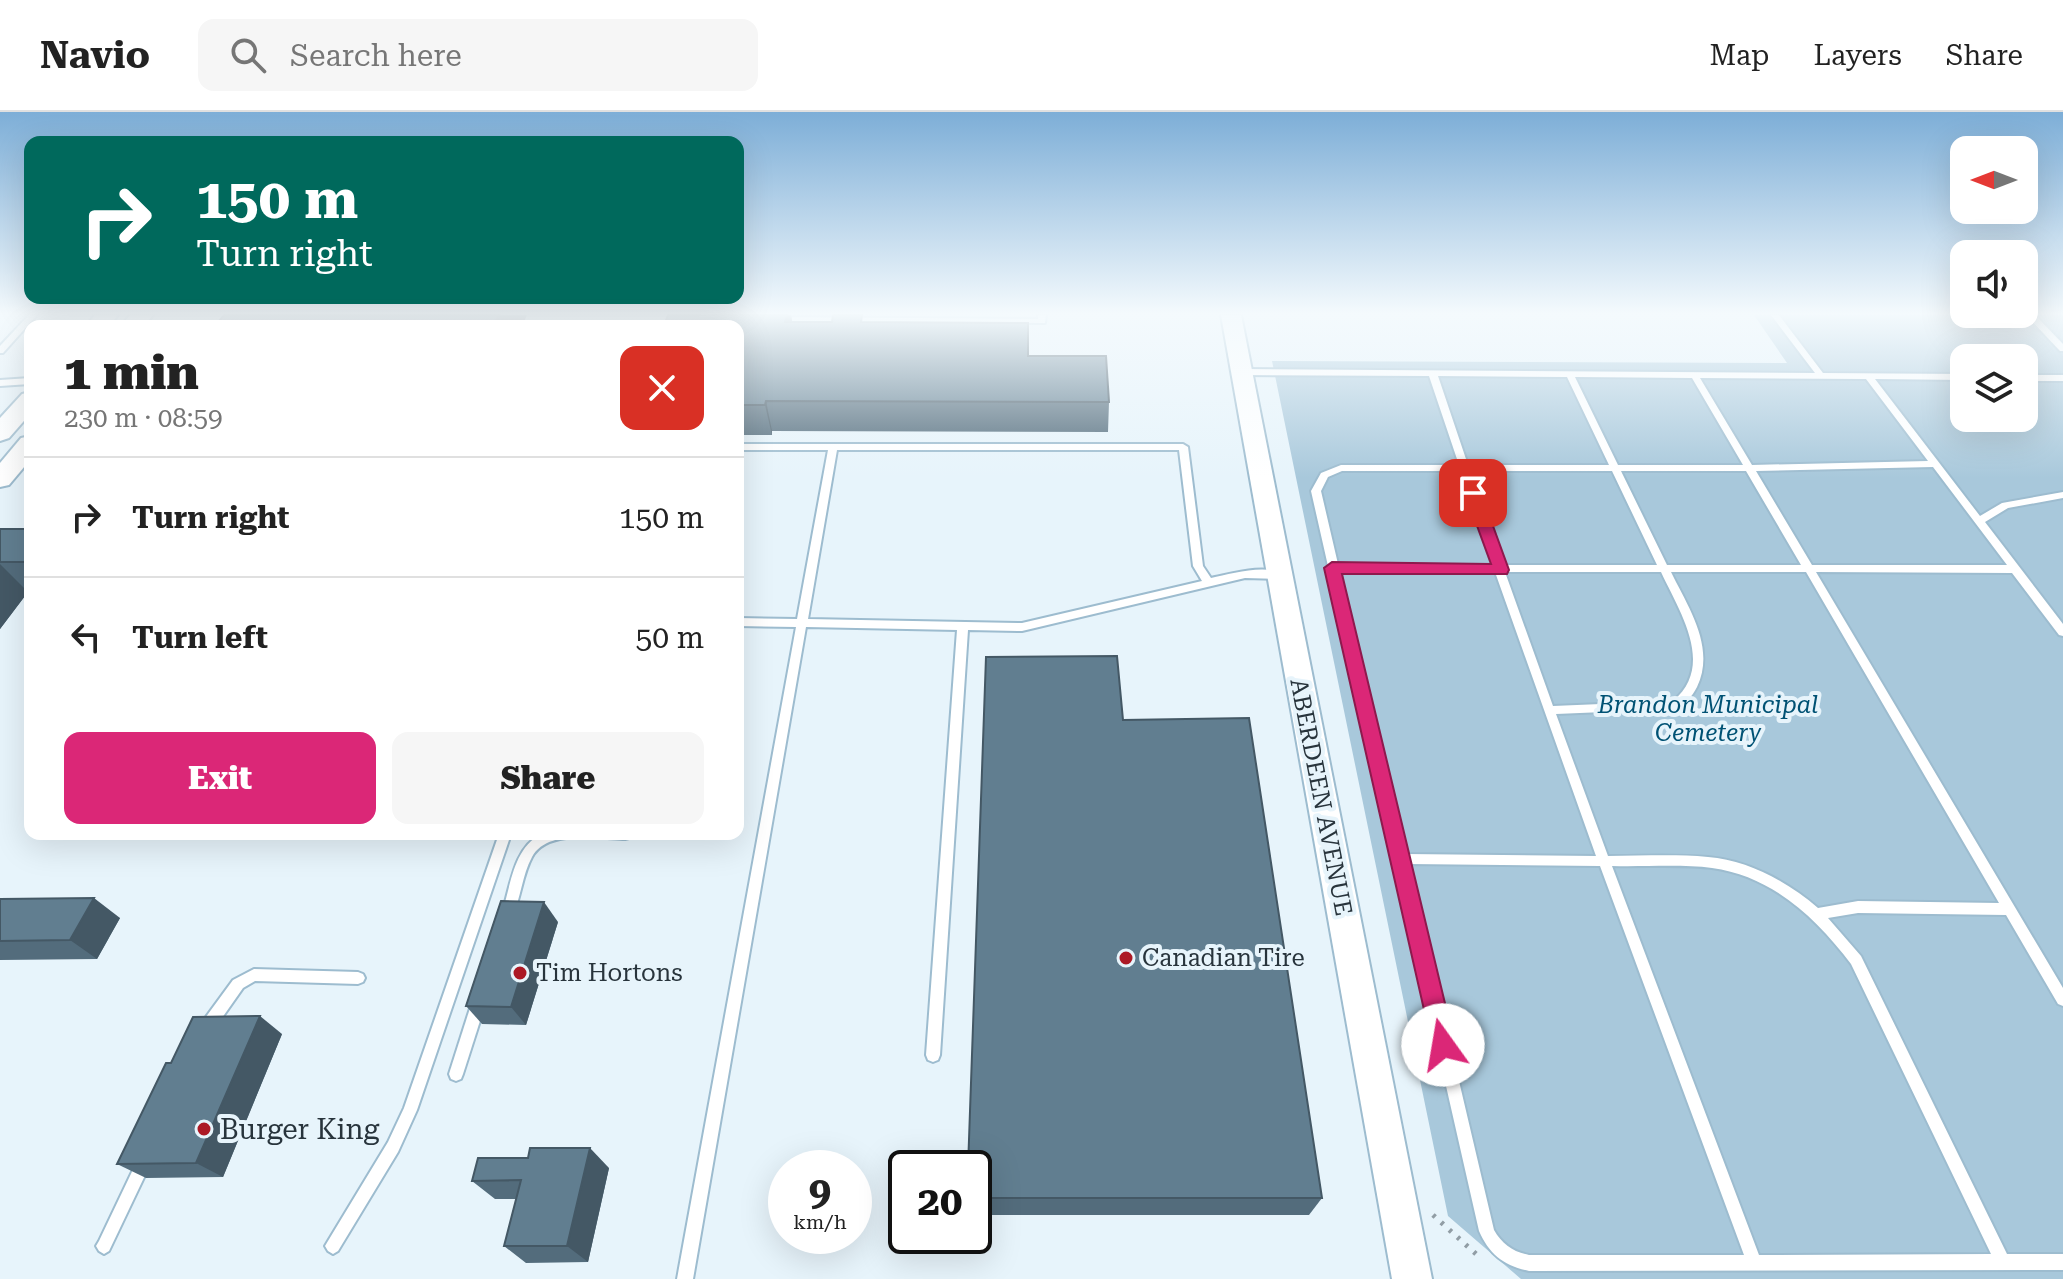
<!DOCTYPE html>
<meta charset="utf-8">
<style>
:root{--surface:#fff;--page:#f6f6f6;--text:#222;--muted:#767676;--line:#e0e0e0;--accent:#db2777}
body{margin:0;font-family:"Roboto Serif",serif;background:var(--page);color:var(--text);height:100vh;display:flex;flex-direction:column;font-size:30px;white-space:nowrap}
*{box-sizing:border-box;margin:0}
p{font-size:26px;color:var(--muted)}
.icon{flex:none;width:44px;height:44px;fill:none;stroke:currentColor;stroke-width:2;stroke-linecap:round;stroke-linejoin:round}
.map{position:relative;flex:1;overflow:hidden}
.sheet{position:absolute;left:24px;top:208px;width:720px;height:520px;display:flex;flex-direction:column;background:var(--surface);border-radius:16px;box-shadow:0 8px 32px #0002}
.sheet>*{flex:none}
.guide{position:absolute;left:24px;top:24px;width:720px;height:168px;border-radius:16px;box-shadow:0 8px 32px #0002;background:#00695c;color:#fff;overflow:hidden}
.needle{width:52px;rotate:270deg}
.controls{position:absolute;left:1950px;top:24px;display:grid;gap:16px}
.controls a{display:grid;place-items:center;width:88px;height:88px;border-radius:16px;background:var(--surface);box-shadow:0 8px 32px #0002;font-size:40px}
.speed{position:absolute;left:768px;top:1038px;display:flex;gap:16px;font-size:40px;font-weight:700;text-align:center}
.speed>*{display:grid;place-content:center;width:104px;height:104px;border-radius:50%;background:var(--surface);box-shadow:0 8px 32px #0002;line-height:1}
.speed small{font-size:20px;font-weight:400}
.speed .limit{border:4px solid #111;border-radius:12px;background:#fff;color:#111}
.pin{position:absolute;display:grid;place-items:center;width:68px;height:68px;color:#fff;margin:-34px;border-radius:16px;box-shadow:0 4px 12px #0006}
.me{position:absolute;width:88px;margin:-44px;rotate:347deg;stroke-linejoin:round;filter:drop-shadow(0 0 6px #0008)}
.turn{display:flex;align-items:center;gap:28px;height:168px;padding:0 40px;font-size:36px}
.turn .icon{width:104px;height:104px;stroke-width:2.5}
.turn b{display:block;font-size:56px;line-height:68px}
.round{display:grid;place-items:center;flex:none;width:84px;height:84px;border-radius:16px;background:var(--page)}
.headline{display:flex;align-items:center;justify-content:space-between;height:136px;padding:0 40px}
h1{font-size:48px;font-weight:800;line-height:60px}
.button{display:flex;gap:16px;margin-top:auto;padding:16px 40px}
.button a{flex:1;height:92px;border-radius:16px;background:var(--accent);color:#fff;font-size:32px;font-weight:800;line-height:92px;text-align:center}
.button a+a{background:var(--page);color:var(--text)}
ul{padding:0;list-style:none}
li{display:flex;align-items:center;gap:24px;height:120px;padding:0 40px;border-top:2px solid var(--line)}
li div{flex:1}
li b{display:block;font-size:30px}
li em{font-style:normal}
header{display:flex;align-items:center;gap:48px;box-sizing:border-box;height:112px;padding:0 40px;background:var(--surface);border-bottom:2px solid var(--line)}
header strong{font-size:38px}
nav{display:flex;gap:44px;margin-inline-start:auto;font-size:28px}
.search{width:560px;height:72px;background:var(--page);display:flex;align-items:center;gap:20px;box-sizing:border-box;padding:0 28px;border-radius:16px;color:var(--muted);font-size:30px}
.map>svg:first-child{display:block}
.green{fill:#a8c8db;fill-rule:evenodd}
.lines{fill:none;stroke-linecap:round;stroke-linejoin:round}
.service-casing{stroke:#9dbccf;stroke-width:4}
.tertiary-casing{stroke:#9dbccf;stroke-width:4}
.secondary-casing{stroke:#9dbccf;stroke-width:4}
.path{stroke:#919da5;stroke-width:5;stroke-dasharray:3 8;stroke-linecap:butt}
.service{fill:#fff;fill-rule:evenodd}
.tertiary{fill:#fff;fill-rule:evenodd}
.secondary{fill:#fff;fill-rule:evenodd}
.wall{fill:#536c7c}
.shaded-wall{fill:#445865}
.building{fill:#617e90;stroke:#445865;stroke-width:2}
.route{fill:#db2777;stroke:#8e194d;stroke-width:2}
.poi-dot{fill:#ac1925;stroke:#e7f4fb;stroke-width:3}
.labels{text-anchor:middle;stroke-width:8;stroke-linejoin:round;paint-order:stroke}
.park-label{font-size:24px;font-style:italic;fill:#005274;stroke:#e7f4fb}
.street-label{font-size:24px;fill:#28343c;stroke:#e7f4fb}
.poi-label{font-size:24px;fill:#28343c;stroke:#e7f4fb;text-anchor:start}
.near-poi-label{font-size:28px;fill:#28343c;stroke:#e7f4fb;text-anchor:start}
</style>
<header>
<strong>Navio</strong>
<div class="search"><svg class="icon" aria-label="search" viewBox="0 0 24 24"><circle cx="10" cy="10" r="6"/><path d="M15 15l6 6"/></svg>Search here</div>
<nav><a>Map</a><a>Layers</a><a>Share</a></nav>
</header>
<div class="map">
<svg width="2063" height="1167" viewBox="0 0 2063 1167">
<rect width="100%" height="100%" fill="#e7f4fb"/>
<!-- green -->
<path class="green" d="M1754 203H2063V1167H1521L1448 1104 1272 249 1787 251ZM1964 246H2024V306H1964Z"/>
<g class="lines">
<defs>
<g id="service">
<path d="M29 203H37L3 241H0V234Z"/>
<path d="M1038 203H1046L1045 211 776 209 772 207 776 205 1038 207Z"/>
<path d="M1771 203H1779L1823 261 1964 262V268L1875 267 1980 404 2002 391 2063 380V386L2008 396 1985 410 2063 512V524L2059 523 2012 461 1816 460 2063 876V894L2058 892 2006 803 1858 801 1828 806 1861 844 2007 1142H2063V1158L1529 1159C1504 1154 1489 1142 1479 1119L1329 459 1327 456 1328 454 1311 379 1321 361 1341 353H1459L1429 264 1241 263 1237 260 1241 257 1815 261ZM1438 264 1567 265 1609 353H1468ZM1575 265 1692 266 1743 353H1618ZM1700 266 1866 267 1928 349 1752 353ZM1933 355 2007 453H1812L1756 359ZM1342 359H1461L1492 453 1338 452 1321 379 1328 365ZM1470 359H1612L1657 453H1502ZM1621 359H1746L1801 453H1667ZM1340 460H1495L1596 744 1406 742ZM1505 460H1661C1679 499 1716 553 1673 589L1553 594ZM1671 460H1806L1999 791 1858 789 1818 796C1788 770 1748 748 1708 745 1675 742 1641 744 1608 744L1556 602 1675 597C1685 592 1692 585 1697 575 1716 535 1688 495 1671 460ZM1408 752 1600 754 1744 1143H1529C1513 1140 1502 1132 1494 1118ZM1612 754C1643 755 1682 752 1712 756 1772 764 1816 806 1851 852L1991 1142 1759 1143Z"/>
<path d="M2026 203H2035L2063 232V239H2060Z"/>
<rect x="2024" y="263" width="39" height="6"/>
<path d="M30 266V272L0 274V268Z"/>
<path d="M738 332H1183L1188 335 1203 454 1211 466C1231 462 1267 451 1284 463L1279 467 1245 466 1022 519 968 518 940 943 938 948 933 950 928 948 926 943 957 518 806 515 693 1167H677L796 515 738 514V506L797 507 828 338H738ZM837 338H1179L1193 454 1202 469 1022 511 808 507Z"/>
<path d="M499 722H511L417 998 398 1040 338 1139 333 1142 328 1139 325 1134 328 1129 388 1030 404 996Z"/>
<path d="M541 722H631L629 726 625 727C598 726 547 717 532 745 522 763 521 786 512 805L508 807 504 805 502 801C511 773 513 737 541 722Z"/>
<path d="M254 857 358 860 363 862 365 866 363 870 358 872 255 869 243 876 210 923 205 925 200 923 198 918 200 913 233 868Z"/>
<path d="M479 884 484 886 486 890 463 962 461 967 456 969 451 967 449 962 472 890 474 886Z"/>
<path d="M144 1043 149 1045 151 1050 149 1055 109 1139 104 1142 99 1139 96 1134 99 1129 139 1045Z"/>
</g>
<path id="tertiary" d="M1221 203H1241L1432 1167H1392Z"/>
<g id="secondary">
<path d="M95 203H118L109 214H86Z"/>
<path d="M130 203H153L144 214H121Z"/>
<path d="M30 280V302L9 326 0 329V306L22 282Z"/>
<path d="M30 324V348L9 373 0 375V351L21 326Z"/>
</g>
</defs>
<!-- service casing -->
<use href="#service" class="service-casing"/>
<!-- tertiary casing -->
<use href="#tertiary" class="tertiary-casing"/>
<!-- secondary casing -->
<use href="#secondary" class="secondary-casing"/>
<!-- path -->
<path class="path" d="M1433 1103 1476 1142"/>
<!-- service -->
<use href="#service" class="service"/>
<!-- tertiary -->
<use href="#tertiary" class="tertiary"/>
<!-- secondary -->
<use href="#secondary" class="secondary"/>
</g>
<!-- wall -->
<g class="wall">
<path d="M791 203 792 210H865L1028 244 1109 290 1108 320 772 319V323H738V214Z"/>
<path d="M0 417H30V480H28L0 517Z"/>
<path d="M1123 608 1322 1086 1309 1103H974V1056Z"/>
<path d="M0 787 120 806 97 847 0 848Z"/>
<path d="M558 810 526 913 482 912 466 894Z"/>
<path d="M282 922 223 1065 146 1066 117 1052 171 951Z"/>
<path d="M609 1056 588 1150 526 1151 504 1134 516 1087H495L472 1069Z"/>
</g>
<!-- shaded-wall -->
<g class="shaded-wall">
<path d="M499 203H527L522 214H493Z"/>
<path d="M787 203H791L795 225 785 210Z"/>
<path d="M766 289 772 319V323L765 293Z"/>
<path d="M0 452 28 480 0 517Z"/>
<path d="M94 786 120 806 97 847 70 828Z"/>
<path d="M544 790 558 810 526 913 511 895Z"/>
<path d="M260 904 282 922 223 1065 196 1051Z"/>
<path d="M590 1036 609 1056 588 1150 567 1134Z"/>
</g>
<!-- building -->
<g class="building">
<path d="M224 203H499L493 214H215Z"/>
<path d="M668 203H787L785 210H832L833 203H862L861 210 1028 211V244H1106L1109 290 766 289 765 293H738V214H664Z"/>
<rect x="0" y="417" width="30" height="33"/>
<path d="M1117 544 1123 608 1249 606 1322 1086H974V1056H968L986 545Z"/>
<path d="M94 786 70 828 0 829V787Z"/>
<path d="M501 789 544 790 511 895 466 894Z"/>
<path d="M260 904 196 1051 117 1052 166 951H171L193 905Z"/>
<path d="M530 1036H590L567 1134H504L521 1068 472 1069 478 1046H528Z"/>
</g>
<!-- sky -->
<linearGradient id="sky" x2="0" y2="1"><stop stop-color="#7daed7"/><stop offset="0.55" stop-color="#f4fafd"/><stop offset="1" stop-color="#f4fafd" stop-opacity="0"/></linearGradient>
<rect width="2063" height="366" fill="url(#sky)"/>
<!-- route -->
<path class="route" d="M1473 376 1481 381 1509 458 1507 462H1342L1455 933 1451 941 1443 944 1435 941 1432 933 1324 456 1332 450 1491 452 1465 381Z"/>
<!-- markers -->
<g class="poi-dot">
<circle cx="1126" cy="846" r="8"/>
<circle cx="520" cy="861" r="8"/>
<circle cx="204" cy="1017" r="8"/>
</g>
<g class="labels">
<!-- park labels -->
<g class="park-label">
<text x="1708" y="601">Brandon Municipal<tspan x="1708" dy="28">Cemetery</tspan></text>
</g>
<!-- street labels -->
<g class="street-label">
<text transform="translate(1321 685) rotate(79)" y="8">ABERDEEN AVENUE</text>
</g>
<!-- poi labels -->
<g class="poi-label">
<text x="1142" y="854">Canadian Tire</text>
<text x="536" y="869">Tim Hortons</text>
</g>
<!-- near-poi labels -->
<g class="near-poi-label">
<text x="220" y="1027">Burger King</text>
</g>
</g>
</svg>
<div class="controls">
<a><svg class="needle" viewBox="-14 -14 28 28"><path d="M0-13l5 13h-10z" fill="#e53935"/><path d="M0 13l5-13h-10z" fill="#767676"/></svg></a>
<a><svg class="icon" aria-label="sound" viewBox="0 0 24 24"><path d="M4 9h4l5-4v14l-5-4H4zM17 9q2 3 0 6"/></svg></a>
<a><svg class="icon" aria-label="layers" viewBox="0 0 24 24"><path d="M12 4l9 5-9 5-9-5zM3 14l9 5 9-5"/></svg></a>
</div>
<div class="speed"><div>9<small>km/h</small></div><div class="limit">20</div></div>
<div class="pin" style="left:1473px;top:381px;background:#d93025"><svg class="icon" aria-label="arrive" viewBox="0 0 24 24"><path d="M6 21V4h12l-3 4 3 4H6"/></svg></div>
<svg class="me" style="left:1443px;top:933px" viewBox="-20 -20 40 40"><circle r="19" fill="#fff"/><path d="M0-13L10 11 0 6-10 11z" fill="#db2777"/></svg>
<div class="guide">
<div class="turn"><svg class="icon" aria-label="right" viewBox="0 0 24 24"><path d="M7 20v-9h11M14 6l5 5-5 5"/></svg><div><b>150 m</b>Turn right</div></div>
</div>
<section class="sheet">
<div class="headline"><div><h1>1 min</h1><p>230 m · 08:59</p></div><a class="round" style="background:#d93025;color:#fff"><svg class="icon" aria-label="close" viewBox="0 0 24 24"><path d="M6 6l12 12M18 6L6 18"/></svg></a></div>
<ul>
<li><svg class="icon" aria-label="right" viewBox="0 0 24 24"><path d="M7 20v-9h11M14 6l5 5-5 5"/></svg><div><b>Turn right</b></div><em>150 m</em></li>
<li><svg class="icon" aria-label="left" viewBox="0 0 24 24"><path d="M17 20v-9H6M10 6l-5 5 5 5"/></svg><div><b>Turn left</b></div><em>50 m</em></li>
</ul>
<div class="button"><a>Exit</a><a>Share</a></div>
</section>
</div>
